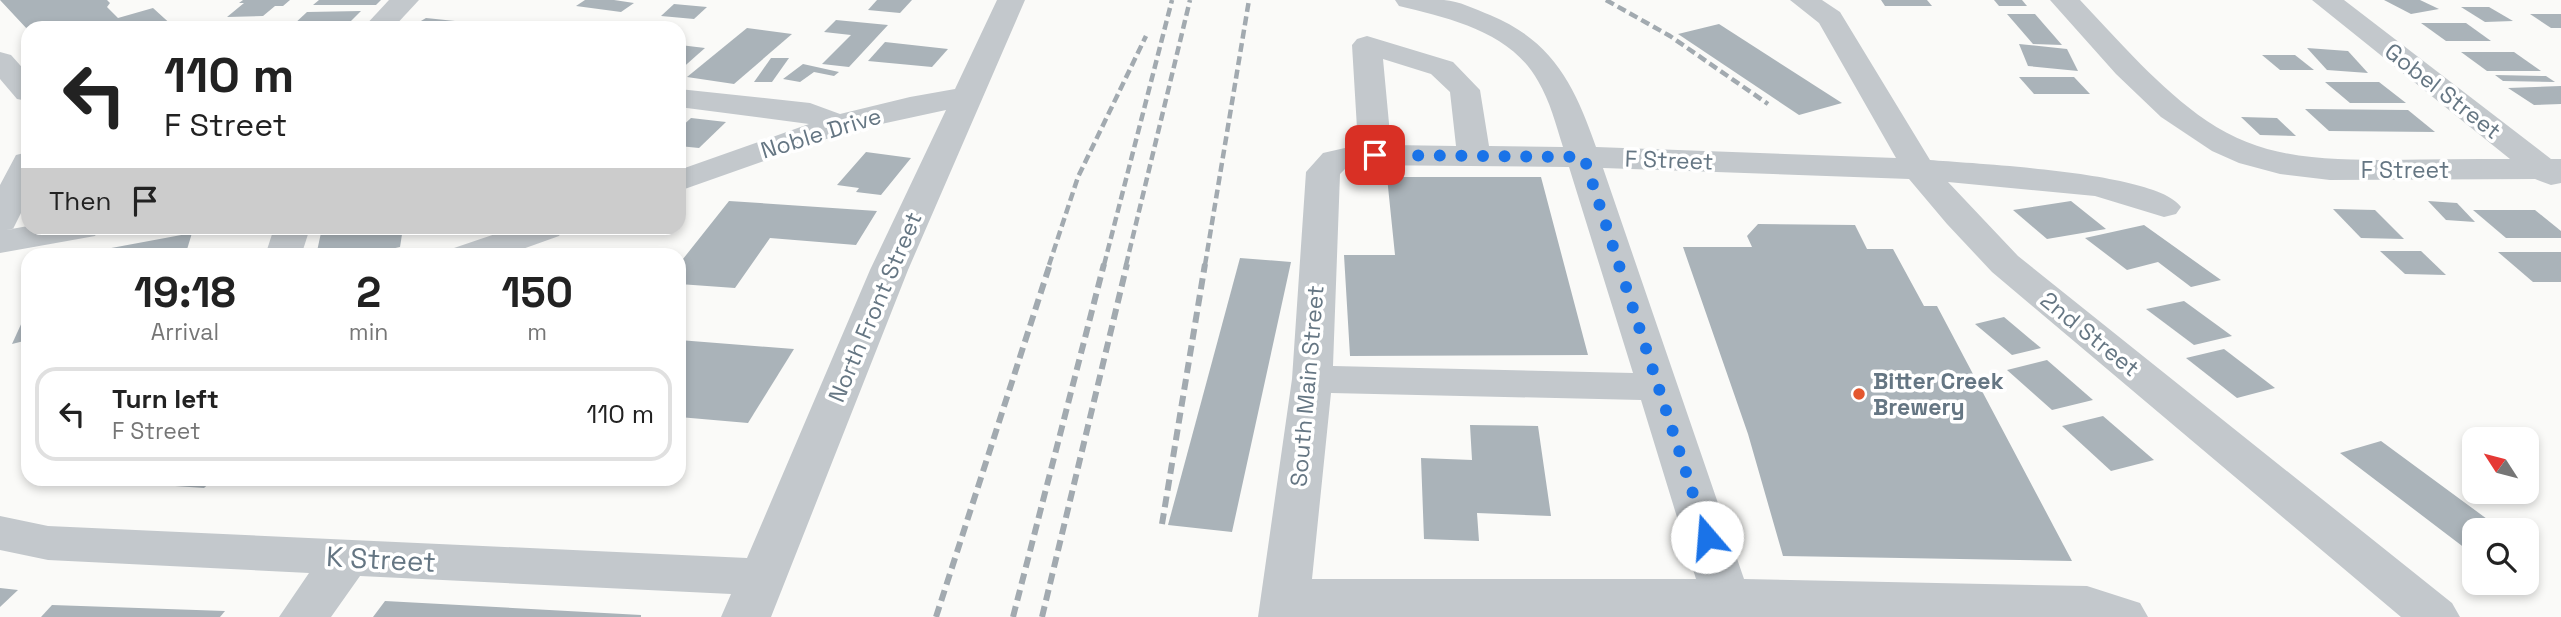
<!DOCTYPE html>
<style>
:root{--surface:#fff;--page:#f6f6f6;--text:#222;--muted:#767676;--line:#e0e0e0}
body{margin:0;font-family:"Space Grotesk",sans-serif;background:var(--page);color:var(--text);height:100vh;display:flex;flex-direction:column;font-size:26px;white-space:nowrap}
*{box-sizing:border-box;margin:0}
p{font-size:23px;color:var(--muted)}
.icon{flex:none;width:38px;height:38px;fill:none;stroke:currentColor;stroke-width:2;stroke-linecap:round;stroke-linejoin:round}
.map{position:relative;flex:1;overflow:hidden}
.details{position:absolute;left:21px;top:248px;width:665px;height:238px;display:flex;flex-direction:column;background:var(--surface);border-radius:21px;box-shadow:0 4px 10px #0003}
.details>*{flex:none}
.guide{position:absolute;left:21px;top:21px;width:665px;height:214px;border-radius:21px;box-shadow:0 4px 10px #0003;background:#fff;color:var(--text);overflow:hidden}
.needle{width:46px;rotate:306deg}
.tools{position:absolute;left:2462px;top:427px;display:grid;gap:14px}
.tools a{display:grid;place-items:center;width:77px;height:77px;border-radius:14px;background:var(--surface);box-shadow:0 4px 10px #0003;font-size:35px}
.pin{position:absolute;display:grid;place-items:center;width:60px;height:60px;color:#fff;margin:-30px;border-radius:14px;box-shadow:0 4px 10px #0006}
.me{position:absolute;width:77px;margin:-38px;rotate:342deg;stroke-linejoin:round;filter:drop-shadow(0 0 5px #0008)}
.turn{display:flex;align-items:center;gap:24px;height:147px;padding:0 28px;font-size:32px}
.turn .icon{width:91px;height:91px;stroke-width:2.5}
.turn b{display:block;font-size:49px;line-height:60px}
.then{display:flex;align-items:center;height:66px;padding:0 28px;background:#0003;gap:14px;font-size:26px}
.eta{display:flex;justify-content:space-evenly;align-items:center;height:119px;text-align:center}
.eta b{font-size:42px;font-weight:700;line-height:49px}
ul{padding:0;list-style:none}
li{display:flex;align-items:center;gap:21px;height:94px;margin:0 14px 10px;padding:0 14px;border:4px solid var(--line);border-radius:21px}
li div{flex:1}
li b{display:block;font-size:26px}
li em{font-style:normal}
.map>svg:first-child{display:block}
.building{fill:#aab3b9}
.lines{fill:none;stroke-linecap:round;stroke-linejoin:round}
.minor{fill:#c3c8cc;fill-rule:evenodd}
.rail-far1{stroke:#a2aab0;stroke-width:4.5;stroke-dasharray:9 4.5;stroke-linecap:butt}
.rail{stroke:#a2aab0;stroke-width:6;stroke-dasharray:11 6;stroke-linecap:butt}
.route{stroke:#1a73e8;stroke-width:12;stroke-dasharray:0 21.6}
.poi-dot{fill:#e4572e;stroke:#fff;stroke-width:2.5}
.labels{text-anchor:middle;stroke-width:7;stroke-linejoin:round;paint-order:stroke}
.street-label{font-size:23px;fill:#657683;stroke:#fff}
.poi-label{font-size:23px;font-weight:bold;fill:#657683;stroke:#fff;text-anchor:start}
.near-street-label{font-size:28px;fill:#657683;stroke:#fff}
</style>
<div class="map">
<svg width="2561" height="617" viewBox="0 0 2561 617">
<rect width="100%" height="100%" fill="#fafaf8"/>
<!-- building -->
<g class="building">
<path d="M0 0H107L110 3 107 7 118 18 153 8 175 28H28V30Z"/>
<path d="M243 0H290L283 6H275L263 16 227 17 244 3H239Z"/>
<path d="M319 0H381L376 5H313Z"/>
<path d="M585 0H614L634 3 621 12 576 6Z"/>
<path d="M877 0H912L900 13 868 10Z"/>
<path d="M1881 0H1927L1932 6H1885Z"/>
<path d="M1994 0H2022L2027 6H1999Z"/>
<path d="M2384 0H2420L2439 9 2411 14Z"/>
<path d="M674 4 707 7 694 19 661 16Z"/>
<path d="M2461 7H2489L2513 21 2485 22Z"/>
<path d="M361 11 347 25 292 26 307 12Z"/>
<path d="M2007 14H2035L2062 45 2033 44Z"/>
<path d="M2530 14H2561V28H2551Z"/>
<path d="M426 18 455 21 445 28H409Z"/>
<path d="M836 20 888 25 849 67 822 64 851 35 824 32Z"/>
<path d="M488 22 511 23 505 28H481Z"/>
<path d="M2421 23H2466L2491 41H2446Z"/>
<path d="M1719 24 1842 103 1799 115 1678 34Z"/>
<path d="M747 28 792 34 734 84 687 77Z"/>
<path d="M885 42 948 49 932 67 868 61Z"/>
<path d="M2019 44 2067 49 2078 71 2028 66Z"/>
<path d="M680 45 705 48 679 71V46Z"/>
<path d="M2307 48 2348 51 2368 73 2327 70Z"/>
<path d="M2461 52H2514L2541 71H2487Z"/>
<path d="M2262 55H2295L2314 70H2280Z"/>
<path d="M771 58H789L772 82H754Z"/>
<path d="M803 64 839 72 834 76 814 72 800 82 783 79Z"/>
<path d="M2495 75 2546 76 2555 82 2503 81Z"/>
<path d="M2019 77H2074L2090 94H2034Z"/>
<path d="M2325 82H2379L2406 103H2350Z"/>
<path d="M2561 86V104L2534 105 2508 88Z"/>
<path d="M2305 109 2408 110 2435 132 2329 131Z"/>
<path d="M2241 117 2277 118 2296 136 2260 135Z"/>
<path d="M691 118 726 122 699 148 679 146V129Z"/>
<path d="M866 152 911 158 881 195 856 192 859 188 837 185Z"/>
<path d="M1387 177H1541L1588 355 1350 356 1344 255H1395Z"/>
<path d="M729 201 877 211 856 245 770 238 735 288 679 284V264Z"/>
<path d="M2071 201 2106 229 2047 239 2013 210Z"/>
<path d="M2428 201 2457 203 2475 222 2446 220Z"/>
<path d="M2333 209 2375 210 2404 239 2361 238Z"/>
<path d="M2473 210H2535L2561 231V238H2506Z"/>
<path d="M1758 224 1855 225 1867 249H1893L1924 306H1937L2072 561 1783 556 1748 434 1683 247H1752L1747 236Z"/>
<path d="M2144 225 2221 280 2191 287 2158 262 2127 270 2085 238Z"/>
<path d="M322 228H403L400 247 359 256H316Z"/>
<path d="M192 233 185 256H79V254Z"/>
<path d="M2380 251H2421L2446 275 2405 274Z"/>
<path d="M2498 252H2561V282H2533Z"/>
<path d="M1240 258 1291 262 1232 532 1168 525Z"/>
<path d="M2184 301 2232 336 2194 345 2146 309Z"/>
<path d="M28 309V340L12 344Z"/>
<path d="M2004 317 2041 348 2012 355 1975 324Z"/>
<path d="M679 340 794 349 748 423 679 417Z"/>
<path d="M2224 349 2275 388 2237 398 2186 358Z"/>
<path d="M2047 360 2093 400 2052 410 2007 370Z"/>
<path d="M2103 416 2154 460 2111 471 2062 426Z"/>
<path d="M1470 425 1538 426 1551 516 1477 513 1479 541 1424 539 1421 458 1472 460Z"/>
<path d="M2381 441 2502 530H2474V555L2340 453Z"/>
<path d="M120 480H213L204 488 117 482Z"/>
<path d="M0 588 18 590 0 607Z"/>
<path d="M385 601 641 615V617H373Z"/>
<path d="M52 605 225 611 220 617H41Z"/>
</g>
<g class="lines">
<!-- minor -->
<g class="minor">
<path d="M389 0H419L393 28H363Z"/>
<path d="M997 0H1025L908 270 771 617H721L731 594 360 576 331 617H279L309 573 48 560 0 550V516L48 526 747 558 870 270 946 110 849 131 679 191V170L809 124 679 107V89L810 103 840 114 910 97 955 89Z"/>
<path d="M1395 0C1411 0 1428 0 1444 0 1459 1 1475 9 1490 15 1553 41 1575 86 1596 147L1896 158 1819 23 1790 0H1822L1840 12 1930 160C1977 164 2158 172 2181 207L2176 214 2164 217 2095 196 1948 182 2018 256 2452 603 2460 617H2401L1992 272 1947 224 1909 179 1603 168 1744 579 2087 586 2140 603 2148 617H1258L1292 379 1306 172 1323 153 1358 145 1352 45 1357 39 1367 36 1453 62 1480 90 1489 146 1563 147C1556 125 1550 101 1538 81 1511 32 1449 18 1399 6ZM1383 59 1431 74 1450 92 1456 146 1391 145ZM1354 165 1569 167 1633 373 1333 366 1340 174 1347 167ZM1331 393 1641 400 1696 579H1312Z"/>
<path d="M2050 0H2080C2120 42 2159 88 2207 121 2264 160 2326 160 2392 160 2431 159 2471 159 2510 159L2312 0H2344L2551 159H2561V183L2551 185 2535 179 2330 180 2280 174 2239 163 2212 151 2161 117 2116 74Z"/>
<path d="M0 52 11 55 28 74V101L17 99 0 79Z"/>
<path d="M28 152V199L13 229 6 230 28 226 100 228 95 236 0 253V185L16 155Z"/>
<path d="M274 228H310L301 256H265Z"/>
<path d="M513 228H564L559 236 503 256H449L454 248Z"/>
</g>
<!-- rail-far1 -->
<g class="rail-far1">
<path d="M1606 0 1670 36 1768 104"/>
<path d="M1049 265 1078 177 1146 36"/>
<path d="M1104 265 1172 0"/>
<path d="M1126 265 1190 0"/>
<path d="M1205 265 1249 0"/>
</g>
<!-- rail -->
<g class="rail">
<path d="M1162 524 1205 264"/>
<path d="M936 617 1050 264"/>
<path d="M1013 617 1104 264"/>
<path d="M1042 617 1127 264"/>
</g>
</g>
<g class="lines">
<!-- route -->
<path class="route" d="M1375 155 1584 157 1707 537"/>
</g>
<!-- markers -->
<circle class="poi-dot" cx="1859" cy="394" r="7"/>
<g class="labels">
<!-- street labels -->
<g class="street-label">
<text transform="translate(2443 91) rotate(38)" y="8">Gobel Street</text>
<text transform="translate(821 133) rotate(-17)" y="8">Noble Drive</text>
<text transform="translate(1669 160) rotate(2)" y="8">F Street</text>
<text x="2405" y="178">F Street</text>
<text transform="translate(875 307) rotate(-67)" y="8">North Front Street</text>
<text transform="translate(2090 334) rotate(39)" y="8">2nd Street</text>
<text transform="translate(1307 386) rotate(-85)" y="8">South Main Street</text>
</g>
<!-- poi labels -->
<g class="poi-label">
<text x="1873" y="389">Bitter Creek<tspan x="1873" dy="26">Brewery</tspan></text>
</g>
<!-- near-street labels -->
<g class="near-street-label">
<text transform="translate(381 559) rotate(3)" y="10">K Street</text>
</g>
</g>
</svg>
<div class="tools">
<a><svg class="needle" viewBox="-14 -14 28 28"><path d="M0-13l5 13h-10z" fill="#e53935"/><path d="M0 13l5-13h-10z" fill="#767676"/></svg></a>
<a><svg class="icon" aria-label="search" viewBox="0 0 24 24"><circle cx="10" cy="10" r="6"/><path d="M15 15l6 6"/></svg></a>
</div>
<div class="pin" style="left:1375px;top:155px;background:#d93025"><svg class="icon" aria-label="arrive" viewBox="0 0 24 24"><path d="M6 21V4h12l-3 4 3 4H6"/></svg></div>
<svg class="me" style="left:1707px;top:537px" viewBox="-20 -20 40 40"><circle r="19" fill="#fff"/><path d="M0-13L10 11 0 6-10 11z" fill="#1a73e8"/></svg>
<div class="guide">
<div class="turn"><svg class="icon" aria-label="left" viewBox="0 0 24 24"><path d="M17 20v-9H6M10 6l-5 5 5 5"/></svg><div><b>110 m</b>F Street</div></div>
<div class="then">Then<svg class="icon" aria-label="arrive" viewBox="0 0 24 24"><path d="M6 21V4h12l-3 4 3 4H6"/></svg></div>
</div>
<section class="details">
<div class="eta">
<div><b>19:18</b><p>Arrival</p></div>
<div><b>2</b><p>min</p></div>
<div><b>150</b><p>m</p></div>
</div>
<ul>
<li><svg class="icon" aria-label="left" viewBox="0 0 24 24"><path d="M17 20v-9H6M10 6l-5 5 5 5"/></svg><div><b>Turn left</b><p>F Street</p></div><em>110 m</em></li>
</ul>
</section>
</div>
